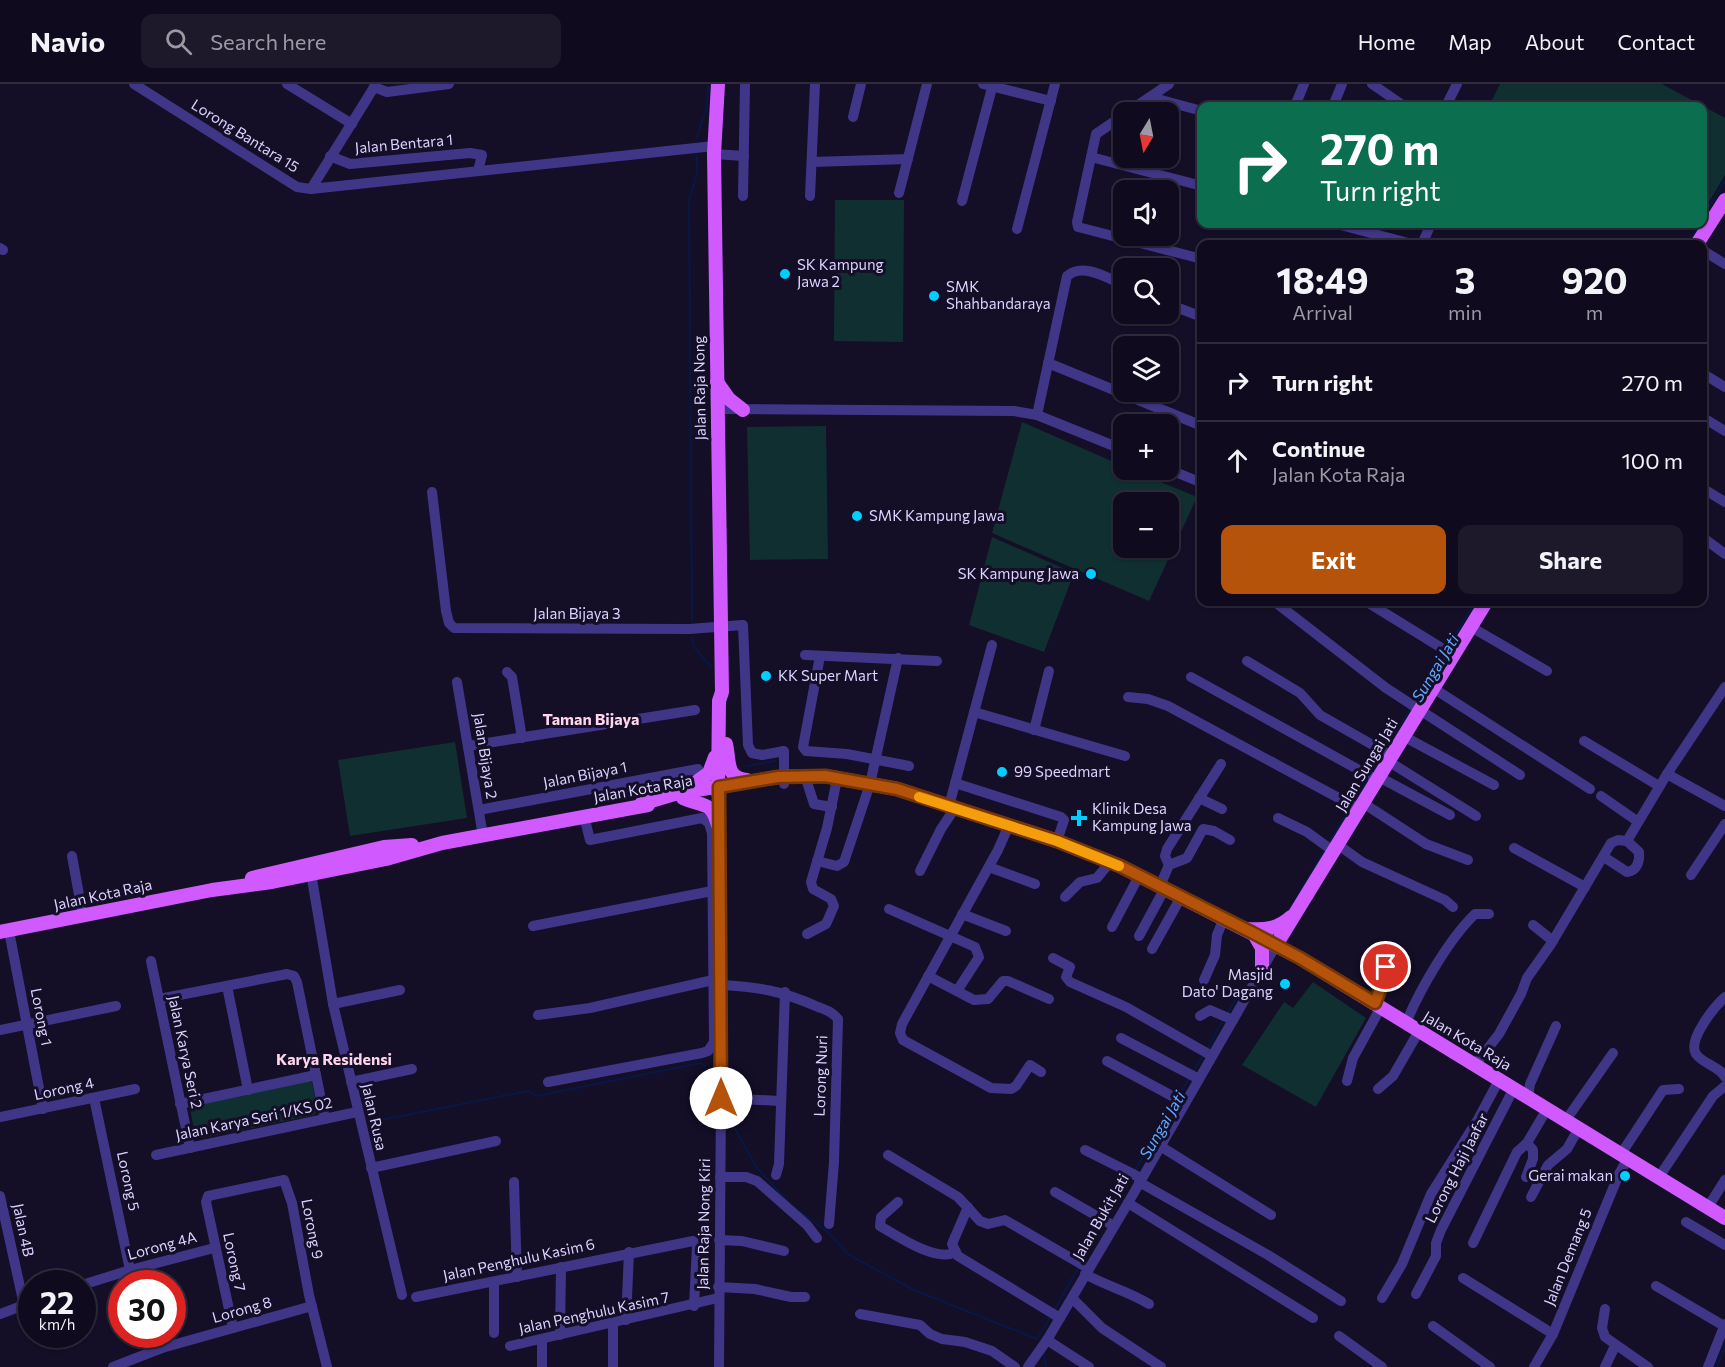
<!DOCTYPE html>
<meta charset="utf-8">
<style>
:root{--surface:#0f0a1d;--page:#1d182a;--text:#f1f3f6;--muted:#9b9aa4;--line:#2f2b3b;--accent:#b45309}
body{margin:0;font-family:Commissioner,sans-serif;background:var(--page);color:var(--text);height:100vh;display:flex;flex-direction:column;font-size:22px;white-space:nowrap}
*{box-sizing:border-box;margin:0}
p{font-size:20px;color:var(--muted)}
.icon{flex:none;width:33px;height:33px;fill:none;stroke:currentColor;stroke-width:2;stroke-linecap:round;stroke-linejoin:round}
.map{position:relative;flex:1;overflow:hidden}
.sheet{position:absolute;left:1197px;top:156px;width:510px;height:366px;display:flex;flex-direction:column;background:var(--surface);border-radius:12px;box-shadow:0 2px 4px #0004,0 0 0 2px var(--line)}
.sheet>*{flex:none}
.hud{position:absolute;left:1197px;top:18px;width:510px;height:126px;border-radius:12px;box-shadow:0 2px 4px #0004,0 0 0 2px var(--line);background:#0b6e4f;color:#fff;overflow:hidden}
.needle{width:39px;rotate:190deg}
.tools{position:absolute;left:1113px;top:18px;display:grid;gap:12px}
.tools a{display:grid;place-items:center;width:66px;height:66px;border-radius:12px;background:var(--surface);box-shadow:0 2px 4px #0004,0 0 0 2px var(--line);font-size:30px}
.speed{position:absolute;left:18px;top:1186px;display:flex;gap:12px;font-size:30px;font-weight:700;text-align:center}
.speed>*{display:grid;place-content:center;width:78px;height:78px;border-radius:50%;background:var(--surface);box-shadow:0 2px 4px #0004,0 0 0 2px var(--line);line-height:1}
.speed small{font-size:15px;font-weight:400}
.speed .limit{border:9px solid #d22;background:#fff;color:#111}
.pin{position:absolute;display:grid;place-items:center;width:51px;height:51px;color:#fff;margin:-26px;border:3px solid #fff;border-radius:50%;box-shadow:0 2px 6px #0007}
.me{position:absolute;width:66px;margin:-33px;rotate:0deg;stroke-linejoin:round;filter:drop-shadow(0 0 4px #0008)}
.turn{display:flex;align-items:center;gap:21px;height:126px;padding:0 24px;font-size:27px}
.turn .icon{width:78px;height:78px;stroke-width:2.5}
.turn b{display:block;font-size:42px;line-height:51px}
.eta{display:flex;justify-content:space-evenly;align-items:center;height:102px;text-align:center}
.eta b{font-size:36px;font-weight:700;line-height:42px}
.cta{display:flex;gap:12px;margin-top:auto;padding:12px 24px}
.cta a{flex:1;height:69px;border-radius:12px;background:var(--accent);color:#fff;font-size:24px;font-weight:700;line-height:69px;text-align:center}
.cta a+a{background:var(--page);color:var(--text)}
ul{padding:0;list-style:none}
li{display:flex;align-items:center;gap:18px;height:78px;padding:0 24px;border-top:2px solid var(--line)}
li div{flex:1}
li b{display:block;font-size:22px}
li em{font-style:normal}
header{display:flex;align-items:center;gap:36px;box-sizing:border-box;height:84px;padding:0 30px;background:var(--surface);border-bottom:2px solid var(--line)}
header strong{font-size:28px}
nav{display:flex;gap:33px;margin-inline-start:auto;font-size:21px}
.search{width:420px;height:54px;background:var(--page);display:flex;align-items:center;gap:15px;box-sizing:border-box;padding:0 21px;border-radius:12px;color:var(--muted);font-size:22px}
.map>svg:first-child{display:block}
.green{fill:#102f31;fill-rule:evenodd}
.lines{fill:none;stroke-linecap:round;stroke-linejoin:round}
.stream{stroke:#071846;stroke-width:2}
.minor{stroke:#403688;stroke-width:10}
.major{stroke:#d05aff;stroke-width:14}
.route-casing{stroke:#753606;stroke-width:15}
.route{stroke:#b45309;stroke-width:10}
.slow{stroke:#f59e0b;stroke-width:10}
.poi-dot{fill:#00cffe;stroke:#140e27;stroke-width:2}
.labels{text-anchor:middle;stroke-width:6;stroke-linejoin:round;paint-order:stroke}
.street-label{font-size:15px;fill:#dcd3ff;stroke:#140e27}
.poi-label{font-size:15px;fill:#dcd3ff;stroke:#140e27;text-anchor:start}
.water-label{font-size:16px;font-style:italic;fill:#61a8ff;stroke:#140e27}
.neighbourhood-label{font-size:16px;font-weight:bold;fill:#ffd5ec;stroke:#140e27}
</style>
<header>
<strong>Navio</strong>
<div class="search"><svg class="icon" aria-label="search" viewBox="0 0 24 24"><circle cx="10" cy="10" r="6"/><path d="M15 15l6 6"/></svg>Search here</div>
<nav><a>Home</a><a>Map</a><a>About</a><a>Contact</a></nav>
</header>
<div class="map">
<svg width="1725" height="1283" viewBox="0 0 1725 1283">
<rect width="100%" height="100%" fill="#140e27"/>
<!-- green -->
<g class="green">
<path d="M1500 0H1662L1725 34V91L1703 128 1702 22H1489Z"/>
<path d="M835 116H904L903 258 834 257Z"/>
<path d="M1022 338 1123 382 1124 386H1132L1197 413 1149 517 992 449ZM1124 418H1168V464H1124Z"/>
<path d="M826 342 828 475 750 476 747 343Z"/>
<path d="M992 453 1074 489 1044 568 969 541Z"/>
<path d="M455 658 467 734 350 752 338 676Z"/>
<path d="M1313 898 1366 934 1316 1023 1242 981 1284 918 1293 924Z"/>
<path d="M311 995 318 1025 314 1031 203 1054 195 1050 189 1020Z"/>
</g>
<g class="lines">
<!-- stream -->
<g class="stream">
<path d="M696 55 707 22 708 0"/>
<path d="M1702 135 1725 96"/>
<path d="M1688 160 1700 140"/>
<path d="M692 536 689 116 697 90V71"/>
<path d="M692 553 694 563 710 582"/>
<path d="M1447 564 1475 518"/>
<path d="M1414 618 1444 568"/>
<path d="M1395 650 1410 625"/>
<path d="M747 682 775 677"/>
<path d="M1372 689 1383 671"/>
<path d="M1354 718 1369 694"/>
<path d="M1329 758 1350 725"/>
<path d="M1288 828 1325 766"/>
<path d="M1228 929 1241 905"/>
<path d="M1207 965 1223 936"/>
<path d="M1193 988 1204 970"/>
<path d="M706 999V1004"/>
<path d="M1179 1011 1190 993"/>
<path d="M727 1030 757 1084 791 1121 829 1149 849 1171 914 1206 1037 1255"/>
<path d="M371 1038 528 1007 537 1012 701 979 705 982"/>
<path d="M1135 1086 1175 1019"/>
<path d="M1108 1133 1130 1094"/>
<path d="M1082 1177 1103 1140"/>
<path d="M1054 1227 1079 1182"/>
<path d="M1037 1255 1051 1232"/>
<path d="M1044 1269 1046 1283"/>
<path d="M1717 1283 1725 1262"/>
</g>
<!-- minor -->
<g class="minor">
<path d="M134 0 297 103 311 105 714 62"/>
<path d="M287 0 352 40"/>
<path d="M983 0 1051 17"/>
<path d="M1372 0 1404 22"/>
<path d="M374 3 387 8 449 0"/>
<path d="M1150 13 1202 27"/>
<path d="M1295 22 1304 0"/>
<path d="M1333 22 1342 0"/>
<path d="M1446 22 1457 0"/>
<path d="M1128 28 1169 0"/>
<path d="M1124 31 1096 50 1077 138 1078 143 1202 175"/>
<path d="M853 33 861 0"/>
<path d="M714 70 744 72"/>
<path d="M330 72 350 80 470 69 482 71 478 87"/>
<path d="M1091 73 1202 102"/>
<path d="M812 78 908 75"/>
<path d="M311 105 376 0"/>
<path d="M899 109 927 0"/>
<path d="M743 112 745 0"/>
<path d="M810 112 815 0"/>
<path d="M962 117 993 0"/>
<path d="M1337 140 1412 160"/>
<path d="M1017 145 1055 0"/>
<path d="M1422 160 1431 140"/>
<path d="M0 164 3 166"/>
<path d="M1702 166 1725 180"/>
<path d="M1168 220 1202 233"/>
<path d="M1048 279 1202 342"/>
<path d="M1702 289 1725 303"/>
<path d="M717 325 1014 327 1037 331 1124 366"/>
<path d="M1037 331 1067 192C1083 178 1107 194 1124 201"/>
<path d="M1702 333 1725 347"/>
<path d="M1168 385 1202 399"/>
<path d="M1702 404 1725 418"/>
<path d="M432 408 446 527 449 539 454 544 689 545 743 541 748 661 752 669 762 671 784 667V700"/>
<path d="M1702 453 1725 470"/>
<path d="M1275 518 1386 604 1520 691"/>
<path d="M1367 518 1453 571"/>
<path d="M1471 543 1547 587"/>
<path d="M805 571 937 577"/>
<path d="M820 572 803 663 806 667 847 670 909 682"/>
<path d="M1247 577 1300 609 1320 631 1392 672"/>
<path d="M507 588 512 593 522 654"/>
<path d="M1191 593 1377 696"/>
<path d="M457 598 483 752"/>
<path d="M1725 603 1667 690 1725 722"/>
<path d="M1433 604 1590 705"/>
<path d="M1128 613 1148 615 1168 622 1359 725"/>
<path d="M974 628 1125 672"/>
<path d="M1034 646 1049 587"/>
<path d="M1403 652 1494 701"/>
<path d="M1584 657 1659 702"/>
<path d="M468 662 695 626"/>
<path d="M1388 677 1476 732"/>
<path d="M1379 693 1450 731"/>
<path d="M807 698 814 720 832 723"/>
<path d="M955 699 1061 733 1064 736 1057 757"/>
<path d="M718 709 721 1014 719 1283"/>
<path d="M1601 712 1637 737"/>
<path d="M1199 714 1222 725"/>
<path d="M1363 719 1426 760 1468 776"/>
<path d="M949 722 992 561"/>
<path d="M479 726 698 685"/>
<path d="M1278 734 1307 748 1333 767"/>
<path d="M1009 741 998 766 902 940 900 949 903 956 991 1004 1011 1005 1016 1002 1030 981 1041 988"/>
<path d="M1337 760 1362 778 1445 816 1453 823"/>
<path d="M1514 764 1585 803"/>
<path d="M72 772 83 833"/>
<path d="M1604 773 1627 788C1637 787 1640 777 1639 768L1627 757"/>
<path d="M817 777 837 782 844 778 870 700 898 574"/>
<path d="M1169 781 1165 772 1167 765 1221 680"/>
<path d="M310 783 333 920 402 1211"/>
<path d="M989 783 1035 800"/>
<path d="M920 787 941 745 955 724"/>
<path d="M1691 791 1725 740"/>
<path d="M1160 802 1169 781 1187 774 1203 745 1214 747 1230 756"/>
<path d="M1065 813 1080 798 1097 794 1110 778"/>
<path d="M889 825 975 863 979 873 957 907"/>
<path d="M962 830 1006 847"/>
<path d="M1533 841 1553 857"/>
<path d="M533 842 712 807"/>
<path d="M1112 843 1139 792"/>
<path d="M9 847 43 1025"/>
<path d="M807 850 826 840 834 822 831 815 813 805 811 798 827 744 837 695"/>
<path d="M1139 852 1165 804"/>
<path d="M1152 865 1181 813"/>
<path d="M1053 874 1070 883 1066 893 1070 898 1126 923 1212 972"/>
<path d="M151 877 190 1064"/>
<path d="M928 892 974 916 988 915 1003 897H1008L1049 915"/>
<path d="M1204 896 1215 871 1217 851 1224 834"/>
<path d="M721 901C760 903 782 907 818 923 826 926 833 928 838 935L834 1078 829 1140"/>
<path d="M227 902 248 1006"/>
<path d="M1725 913C1715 922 1687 956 1696 970 1703 980 1719 982 1725 993"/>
<path d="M159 915 287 890 294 892 297 898 325 1035"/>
<path d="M1375 919 1386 890 1388 875"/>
<path d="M333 920 400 906"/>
<path d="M538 931 590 924 713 896"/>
<path d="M1200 932 1210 926 1233 936"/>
<path d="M1406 939C1420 905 1449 855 1475 830H1489"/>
<path d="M0 946 116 922"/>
<path d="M1121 954 1199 995"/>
<path d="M1107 977 1185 1019"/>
<path d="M1475 981 1499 950 1521 910 1527 894 1551 860 1611 759 1618 756 1627 757 1667 690"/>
<path d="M1347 997 1353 974 1381 923"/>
<path d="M351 998 412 985"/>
<path d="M548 998 702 969 708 967 714 958 712 749 709 739 702 734 590 756 584 732"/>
<path d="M1378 1005 1393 992 1419 947"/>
<path d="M1528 1013 1530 1000 1556 942"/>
<path d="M94 1014 130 1186"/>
<path d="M721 1014 780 1017"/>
<path d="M180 1020 316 991"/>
<path d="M0 1033 135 1005"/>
<path d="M1566 1036 1613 969"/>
<path d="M1160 1062 1271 1131"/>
<path d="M1085 1066 1141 1094"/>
<path d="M1621 1070 1663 1006 1679 1005"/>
<path d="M156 1071 357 1028"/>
<path d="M888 1071 958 1113 980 1137 988 1140 1005 1136 1088 1184"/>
<path d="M371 1084 496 1057"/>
<path d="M776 1091 779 1080 785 908"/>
<path d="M720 1093H746L757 1097 807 1141 817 1154"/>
<path d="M1526 1093 1533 1075V1066L1527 1059 1547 1025"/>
<path d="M1659 1093 1713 1012 1725 1002"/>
<path d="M514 1098 517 1193"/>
<path d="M1139 1098 1268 1171 1341 1217"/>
<path d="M1055 1108 1114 1142"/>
<path d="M0 1112 24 1221"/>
<path d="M1531 1113 1548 1081 1567 1065 1579 1044"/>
<path d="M898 1118 881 1133 880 1142C897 1152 937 1179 955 1168"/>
<path d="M1128 1119 1313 1234"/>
<path d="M968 1123 952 1160 958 1172 1060 1234"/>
<path d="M1708 1123 1725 1096"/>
<path d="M1686 1138 1725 1161"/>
<path d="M719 1156 742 1157 784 1167"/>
<path d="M1473 1159 1517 1068 1527 1059"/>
<path d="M1085 1190C1106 1202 1128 1207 1149 1220"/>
<path d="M1463 1194 1553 1250"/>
<path d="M82 1201 130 1186 214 1164"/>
<path d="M1656 1202 1724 1242"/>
<path d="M718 1203 755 1205 791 1213H805"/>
<path d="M1416 1210 1436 1172V1159L1441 1146 1514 1004"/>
<path d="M416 1213 693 1157 697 1161 694 1222"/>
<path d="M1072 1214 1102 1244 1161 1283"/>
<path d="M1382 1214 1402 1180 1431 1110 1477 1037 1499 996"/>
<path d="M1605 1225 1602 1244 1605 1253 1648 1283"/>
<path d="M0 1230 32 1218"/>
<path d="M860 1230 920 1241 930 1250 942 1255 965 1258 992 1267 1015 1283"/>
<path d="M626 1236 629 1168"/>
<path d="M1433 1242 1490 1283"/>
<path d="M233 1244 206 1118 208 1112 284 1096 292 1119 309 1211 327 1283"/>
<path d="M494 1249V1198"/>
<path d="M560 1251 561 1183"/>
<path d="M1339 1252 1382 1283"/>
<path d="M1047 1256 1089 1283"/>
<path d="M510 1262 718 1214"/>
<path d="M113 1283 162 1264 312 1222"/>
<path d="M542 1283V1255"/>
<path d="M613 1283V1239"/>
<path d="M1028 1283 1047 1256 1128 1119 1276 861"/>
<path d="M1534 1283 1553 1250 1619 1090 1628 1074"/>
<path d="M1605 1283 1615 1262"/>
<path d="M1708 1283 1725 1240"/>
</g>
<!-- major -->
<g class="major">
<path d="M718 0 714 70 722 608 719 617 718 709"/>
<path d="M1697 160 1725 116"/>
<path d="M717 298 729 315 743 326"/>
<path d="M726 660C730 677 725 694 747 696"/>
<path d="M688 704 709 689 715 673"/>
<path d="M683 714C703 723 711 716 718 741"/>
<path d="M641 720 678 709 778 693 825 692 897 705 1057 757 1120 782 1300 874 1725 1134"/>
<path d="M252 794 384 763 412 761"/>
<path d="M1248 845C1265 846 1278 845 1291 833"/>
<path d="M0 848 212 806 272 798 386 775 442 759 648 721"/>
<path d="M1254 850 1262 864V887"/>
<path d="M1276 861 1486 518"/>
</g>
</g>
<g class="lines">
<defs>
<path id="route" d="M721 1014 719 703 778 693 825 692 897 705 1057 757 1120 782 1253 849 1300 874 1375 919 1386 890V883"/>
</defs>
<!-- route casing -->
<use href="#route" class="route-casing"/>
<!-- route -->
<use href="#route" class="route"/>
<!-- slow -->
<path class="slow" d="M919 713 1057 757 1119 782"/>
</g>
<!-- markers -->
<g class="poi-dot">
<circle cx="785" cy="190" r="6"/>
<circle cx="934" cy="212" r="6"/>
<circle cx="857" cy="432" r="6"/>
<circle cx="1091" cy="490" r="6"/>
<circle cx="766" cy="592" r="6"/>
<circle cx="1002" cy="688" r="6"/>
<path d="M1076 725h6v6h6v6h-6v6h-6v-6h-6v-6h6z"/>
<circle cx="1285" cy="900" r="6"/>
<circle cx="1625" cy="1092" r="6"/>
</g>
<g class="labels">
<!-- street labels -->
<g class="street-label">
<text transform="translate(245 52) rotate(32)" y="5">Lorong Bantara 15</text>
<text transform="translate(404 60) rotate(-5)" y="5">Jalan Bentara 1</text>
<text transform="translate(700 304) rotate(-91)" y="5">Jalan Raja Nong</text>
<text x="577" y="535">Jalan Bijaya 3</text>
<text transform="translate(485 672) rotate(81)" y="5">Jalan Bijaya 2</text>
<text transform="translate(1367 681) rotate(-59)" y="5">Jalan Sungai Jati</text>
<text transform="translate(585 691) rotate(-11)" y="5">Jalan Bijaya 1</text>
<text transform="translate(643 705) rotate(-10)" y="5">Jalan Kota Raja</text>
<text transform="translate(103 811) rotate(-12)" y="5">Jalan Kota Raja</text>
<text transform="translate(41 933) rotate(79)" y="5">Lorong 1</text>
<text transform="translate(1467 957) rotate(31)" y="5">Jalan Kota Raja</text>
<text transform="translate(185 968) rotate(78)" y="5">Jalan Karya Seri 2</text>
<text transform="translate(821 992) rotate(-88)" y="5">Lorong Nuri</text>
<text transform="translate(64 1005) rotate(-12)" y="5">Lorong 4</text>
<text transform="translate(374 1033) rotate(77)" y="5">Jalan Rusa</text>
<text transform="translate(254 1035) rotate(-12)" y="5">Jalan Karya Seri 1/KS 02</text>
<text transform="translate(1457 1084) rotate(-63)" y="5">Lorong Haji Jaafar</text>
<text transform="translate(128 1097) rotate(78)" y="5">Lorong 5</text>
<text transform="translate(1101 1133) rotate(-60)" y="5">Jalan Bukit Jati</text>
<text transform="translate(704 1140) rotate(-89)" y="5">Jalan Raja Nong Kiri</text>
<text transform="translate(312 1145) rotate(79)" y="5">Lorong 9</text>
<text transform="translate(23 1146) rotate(78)" y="5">Jalan 4B</text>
<text transform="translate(162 1162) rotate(-15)" y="5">Lorong 4A</text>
<text transform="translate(1568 1173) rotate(-68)" y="5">Jalan Demang 5</text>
<text transform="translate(519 1176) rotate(-12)" y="5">Jalan Penghulu Kasim 6</text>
<text transform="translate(234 1178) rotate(78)" y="5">Lorong 7</text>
<text transform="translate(242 1226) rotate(-16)" y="5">Lorong 8</text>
<text transform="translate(594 1229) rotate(-12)" y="5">Jalan Penghulu Kasim 7</text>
</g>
<!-- poi labels -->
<g class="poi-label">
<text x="797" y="186">SK Kampung<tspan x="797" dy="17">Jawa 2</tspan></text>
<text x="946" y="208">SMK<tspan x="946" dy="17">Shahbandaraya</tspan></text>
<text x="869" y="437">SMK Kampung Jawa</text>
<text x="1079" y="495" text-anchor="end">SK Kampung Jawa</text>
<text x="778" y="597">KK Super Mart</text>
<text x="1014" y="693">99 Speedmart</text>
<text x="1092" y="730">Klinik Desa<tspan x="1092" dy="17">Kampung Jawa</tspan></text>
<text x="1273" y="896" text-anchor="end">Masjid<tspan x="1273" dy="17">Dato' Dagang</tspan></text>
<text x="1613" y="1097" text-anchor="end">Gerai makan</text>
</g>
<!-- water labels -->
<g class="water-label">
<text transform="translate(1435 584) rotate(-59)" y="6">Sungai Jati</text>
<text transform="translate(1162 1041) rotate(-60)" y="6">Sungai Jati</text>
</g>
<!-- neighbourhood labels -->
<g class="neighbourhood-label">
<text x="591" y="641">Taman Bijaya</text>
<text x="334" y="981">Karya Residensi</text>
</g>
</g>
</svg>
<div class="tools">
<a><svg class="needle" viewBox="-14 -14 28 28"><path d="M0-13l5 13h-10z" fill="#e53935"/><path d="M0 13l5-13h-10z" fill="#9b9aa4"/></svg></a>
<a><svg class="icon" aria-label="sound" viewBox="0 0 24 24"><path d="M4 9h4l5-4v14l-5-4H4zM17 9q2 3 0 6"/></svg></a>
<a><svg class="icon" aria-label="search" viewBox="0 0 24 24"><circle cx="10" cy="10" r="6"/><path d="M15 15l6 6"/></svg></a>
<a><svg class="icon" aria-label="layers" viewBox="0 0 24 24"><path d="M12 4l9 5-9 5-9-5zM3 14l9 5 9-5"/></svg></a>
<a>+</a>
<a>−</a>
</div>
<div class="speed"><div>22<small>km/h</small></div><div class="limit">30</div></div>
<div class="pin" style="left:1386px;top:883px;background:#d93025"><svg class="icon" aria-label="arrive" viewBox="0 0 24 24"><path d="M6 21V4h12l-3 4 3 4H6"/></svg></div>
<svg class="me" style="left:721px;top:1014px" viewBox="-20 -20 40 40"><circle r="19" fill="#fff"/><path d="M0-13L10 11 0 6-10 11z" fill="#b45309"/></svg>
<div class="hud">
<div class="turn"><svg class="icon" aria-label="right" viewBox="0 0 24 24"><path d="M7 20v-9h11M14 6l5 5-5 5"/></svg><div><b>270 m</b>Turn right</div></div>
</div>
<section class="sheet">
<div class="eta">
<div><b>18:49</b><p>Arrival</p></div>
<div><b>3</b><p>min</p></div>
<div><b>920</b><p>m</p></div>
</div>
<ul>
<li><svg class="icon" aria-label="right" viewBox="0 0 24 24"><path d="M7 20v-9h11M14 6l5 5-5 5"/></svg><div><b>Turn right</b></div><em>270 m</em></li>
<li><svg class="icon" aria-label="ahead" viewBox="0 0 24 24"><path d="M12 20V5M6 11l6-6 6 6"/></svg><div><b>Continue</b><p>Jalan Kota Raja</p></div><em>100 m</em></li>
</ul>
<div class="cta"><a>Exit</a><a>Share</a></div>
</section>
</div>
